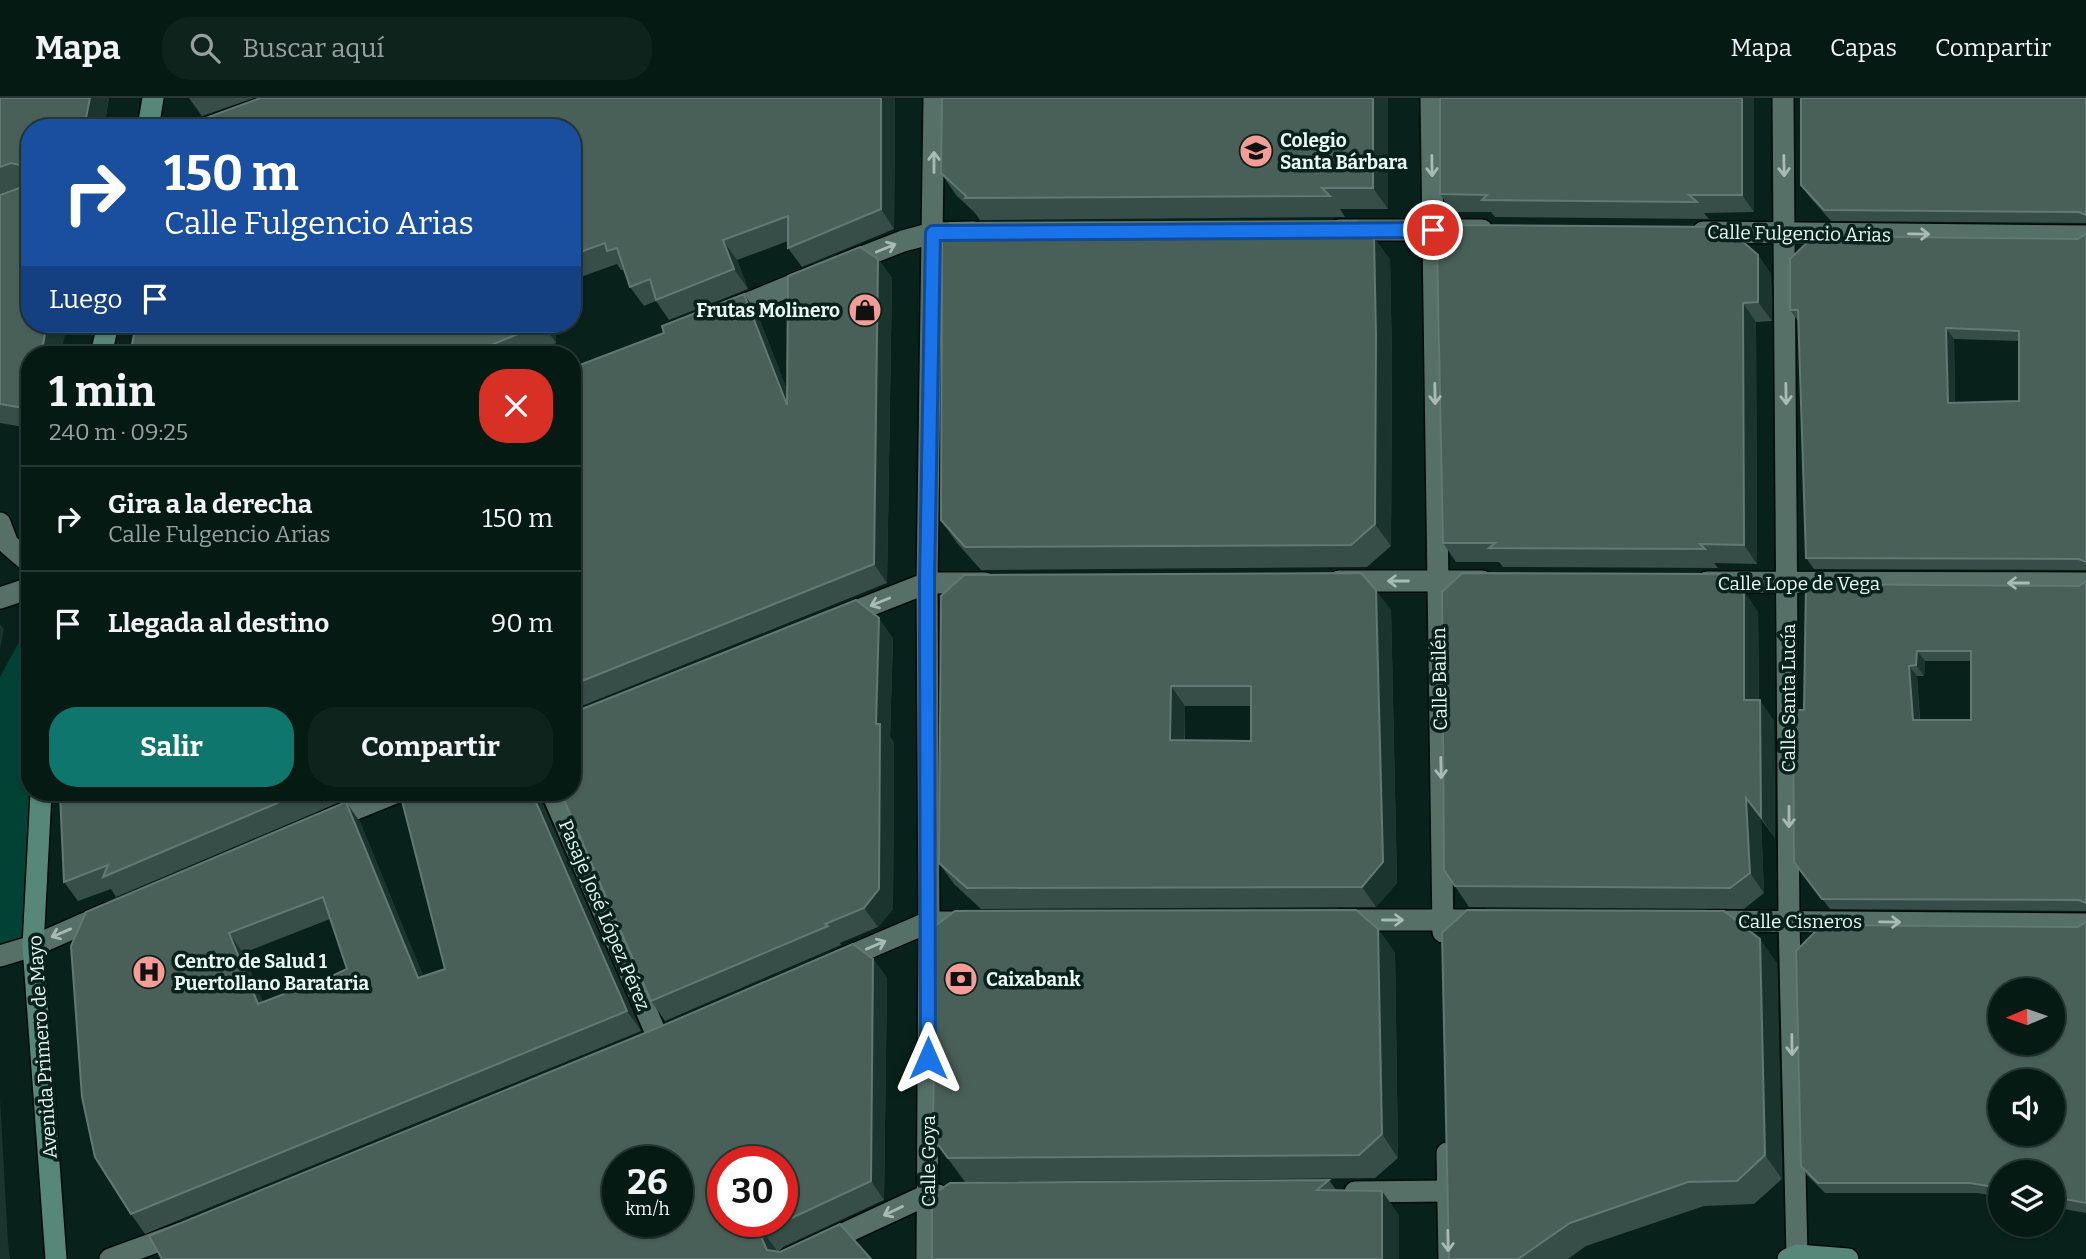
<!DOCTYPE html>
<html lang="es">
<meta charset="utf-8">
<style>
:root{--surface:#061a14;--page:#0f231d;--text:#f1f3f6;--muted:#98a1a0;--line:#273834;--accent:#0f766e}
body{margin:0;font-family:Bitter,serif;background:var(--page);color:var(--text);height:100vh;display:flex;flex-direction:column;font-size:26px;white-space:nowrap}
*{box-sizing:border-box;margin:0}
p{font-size:23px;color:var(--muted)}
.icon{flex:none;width:38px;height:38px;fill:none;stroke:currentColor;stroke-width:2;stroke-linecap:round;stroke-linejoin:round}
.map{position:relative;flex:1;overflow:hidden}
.details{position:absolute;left:21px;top:248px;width:560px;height:455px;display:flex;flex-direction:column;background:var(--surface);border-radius:28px;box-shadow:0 2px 5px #0004,0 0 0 2px var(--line)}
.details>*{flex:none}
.banner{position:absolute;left:21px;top:21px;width:560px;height:214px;border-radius:28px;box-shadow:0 2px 5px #0004,0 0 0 2px var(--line);background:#1a4fa0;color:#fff;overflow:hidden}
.needle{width:46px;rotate:268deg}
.fabs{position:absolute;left:1988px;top:880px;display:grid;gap:14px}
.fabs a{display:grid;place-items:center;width:77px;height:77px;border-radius:50%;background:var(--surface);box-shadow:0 2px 5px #0004,0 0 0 2px var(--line);font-size:35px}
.speed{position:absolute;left:602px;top:1048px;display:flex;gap:14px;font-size:35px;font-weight:700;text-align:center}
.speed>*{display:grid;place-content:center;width:91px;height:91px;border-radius:50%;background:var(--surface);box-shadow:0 2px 5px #0004,0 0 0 2px var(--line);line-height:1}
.speed small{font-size:18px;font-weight:400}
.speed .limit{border:10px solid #d22;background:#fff;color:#111}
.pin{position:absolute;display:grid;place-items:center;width:60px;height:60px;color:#fff;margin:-30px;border:4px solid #fff;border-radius:50%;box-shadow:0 2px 7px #0007}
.me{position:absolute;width:77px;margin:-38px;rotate:0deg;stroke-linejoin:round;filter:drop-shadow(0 0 5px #0008)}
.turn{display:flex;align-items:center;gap:24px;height:147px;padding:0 28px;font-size:32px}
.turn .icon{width:91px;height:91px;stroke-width:2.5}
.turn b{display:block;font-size:49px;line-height:60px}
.then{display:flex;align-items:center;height:66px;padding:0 28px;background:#0003;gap:14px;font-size:26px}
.round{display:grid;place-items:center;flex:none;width:74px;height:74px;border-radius:28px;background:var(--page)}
.head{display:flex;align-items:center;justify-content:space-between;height:119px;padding:0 28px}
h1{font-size:42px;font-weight:700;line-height:52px}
.primary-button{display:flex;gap:14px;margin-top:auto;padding:14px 28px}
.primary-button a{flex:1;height:80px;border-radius:28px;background:var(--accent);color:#fff;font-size:28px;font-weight:700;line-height:80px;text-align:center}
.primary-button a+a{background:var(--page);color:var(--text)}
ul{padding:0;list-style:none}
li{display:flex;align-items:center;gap:21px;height:105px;padding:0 28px;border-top:2px solid var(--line)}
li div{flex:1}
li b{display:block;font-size:26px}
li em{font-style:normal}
header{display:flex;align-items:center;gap:42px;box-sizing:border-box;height:98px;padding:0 35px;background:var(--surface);border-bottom:2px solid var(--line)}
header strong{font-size:33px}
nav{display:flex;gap:38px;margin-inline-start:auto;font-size:24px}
.search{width:490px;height:63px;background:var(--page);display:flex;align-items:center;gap:18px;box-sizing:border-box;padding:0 24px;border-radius:28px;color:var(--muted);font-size:26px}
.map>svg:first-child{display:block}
.green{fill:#014235}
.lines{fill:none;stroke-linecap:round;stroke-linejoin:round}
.street-casing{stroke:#000b06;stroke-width:24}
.secondary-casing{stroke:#000b06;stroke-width:24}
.street{stroke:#567068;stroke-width:21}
.secondary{stroke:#568779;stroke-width:21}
.wall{fill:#364e47;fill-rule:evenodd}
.shaded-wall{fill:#1b352e}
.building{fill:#496059;stroke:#627872;stroke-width:2;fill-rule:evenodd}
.oneway{stroke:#a7bbb4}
.route-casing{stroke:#114b97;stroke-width:18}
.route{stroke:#1a73e8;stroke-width:12}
.labels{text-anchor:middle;stroke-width:7;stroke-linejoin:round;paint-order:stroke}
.poi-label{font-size:19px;font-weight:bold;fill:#e9f8f3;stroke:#08221b;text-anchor:start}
.street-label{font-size:19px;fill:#e9f8f3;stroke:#08221b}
</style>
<header>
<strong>Mapa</strong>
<div class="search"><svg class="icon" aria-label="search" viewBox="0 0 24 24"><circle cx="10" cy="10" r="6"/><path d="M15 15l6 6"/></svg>Buscar aquí</div>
<nav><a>Mapa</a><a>Capas</a><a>Compartir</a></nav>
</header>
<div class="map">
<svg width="2086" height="1161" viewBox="0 0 2086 1161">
<rect width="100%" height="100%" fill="#08221b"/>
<!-- green -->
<path class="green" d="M30 524V695H41L33 848 0 858V579Z"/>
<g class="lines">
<defs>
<g id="street">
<path d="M1431 0 1443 834"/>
<path d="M1783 0 1789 823 1797 1157"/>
<path d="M207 30 290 0"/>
<path d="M1339 132H1482"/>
<path d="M1703 134 2086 138"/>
<path d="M844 166 903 143 933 135 974 134"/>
<path d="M724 215 814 178"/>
<path d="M0 425 8 446 30 465"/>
<path d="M1339 483H1482"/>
<path d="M1707 484 2086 485"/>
<path d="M0 500 30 490"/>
<path d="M838 520 927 485H985"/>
<path d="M552 695 658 940"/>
<path d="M326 723 395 695"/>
<path d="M1341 822H1483"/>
<path d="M1708 823 2086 826"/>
<path d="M0 858 33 848 106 816"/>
<path d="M838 863 929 824H969"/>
<path d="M1447 1055 1449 1161"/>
<path d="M1355 1094 1447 1093"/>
<path d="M110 1161 181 1135"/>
<path d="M789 1161 927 1097H938"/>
<path d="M927 1161 929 824 927 485 934 0"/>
</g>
<g id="secondary">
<path d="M148 30 153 0"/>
<path d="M101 257 108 226"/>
<path d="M41 695 33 848 56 1161"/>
<path d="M1788 1161 1797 1157 1848 1161"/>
</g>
</defs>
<!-- street casing -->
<use href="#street" class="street-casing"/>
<!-- secondary casing -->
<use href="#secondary" class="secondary-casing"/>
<!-- street -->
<use href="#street" class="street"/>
<!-- secondary -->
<use href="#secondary" class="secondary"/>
</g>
<!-- wall -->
<g class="wall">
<path d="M0 0H109L104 30H30V330L0 325V97L21 88 0 96Z"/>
<path d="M189 0H254L202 18Z"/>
<path d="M895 0 894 131 802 169 788 150V143L737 162 748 191 669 222 656 203 644 208 630 189 624 172H621L617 166 572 182V30H213L206 20Z"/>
<path d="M1388 0V111H1340L1345 119 980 122 975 115 956 97 941 75Z"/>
<path d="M1754 0V114L1704 115 1709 121 1495 119 1491 114H1452L1440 96Z"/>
<path d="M2086 0V125L1831 123 1809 98 1801 87Z"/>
<path d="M2086 136V472L1814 471 1806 460 1798 223 1790 212 2078 141ZM1954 241 2019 243V303L1955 305Z"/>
<path d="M1374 140 1390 162 1392 261 1391 448 1367 469 981 472 957 445 941 422Z"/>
<path d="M1758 157 1771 176 1772 223 1756 224 1757 466 1714 465 1718 470 1503 469 1499 464H1456L1443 445Z"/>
<path d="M878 161 892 180 887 485 572 612V270L664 235 744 196 757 215 787 292Z"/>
<path d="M136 226H556V245L528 257H130Z"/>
<path d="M2086 483V813L1830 811 1802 775 1806 486 2079 488ZM1925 563H1971V622H1920L1917 578H1924Z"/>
<path d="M941 498 1391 512 1397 785 1376 809 981 811 954 786 939 765ZM1185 608H1251V643L1185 642Z"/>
<path d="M1758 514 1759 602 1774 623 1775 740 1761 721 1764 795 1744 811 1469 809 1444 772Z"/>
<path d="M893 540 890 639 894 645 893 811 878 829 840 845 841 847 665 923 651 903Z"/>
<path d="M60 695H361L116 799 111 791 78 803 64 784Z"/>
<path d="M540 700 641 933 145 1136 131 1116 71 848 360 724 423 878 445 871ZM330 821 347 871 299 894 263 904 243 855Z"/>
<path d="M2086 824V1115L2053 1109V1074H2000V1099L1977 1095H1825L1808 1078 1801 1068 2078 829Z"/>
<path d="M1378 831 1395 855 1398 1060 1375 1080 965 1084 933 1040Z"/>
<path d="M873 861 887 880 884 1102 783 1149 778 1154 872 1161 149 1138Z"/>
<path d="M1777 865 1782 1081 1754 1106 1704 1108 1586 1148 1568 1161H1449Z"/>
<path d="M1329 1082 1336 1092 1399 1117 932 1161Z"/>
</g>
<!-- shaded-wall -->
<g class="shaded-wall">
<path d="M90 0H109L104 30H84Z"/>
<path d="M881 0H895L894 131 881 111Z"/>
<path d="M1373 0H1388V111L1373 90Z"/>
<path d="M1742 0H1754V114L1742 97Z"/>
<path d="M1374 140 1390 162 1392 261 1391 448 1375 426Z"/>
<path d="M723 142 737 162 748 191 734 171Z"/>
<path d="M1758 157 1771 176 1772 223 1758 204Z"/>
<path d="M878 161 892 180 887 485 874 466Z"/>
<path d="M744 196 757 215 801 327 787 307Z"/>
<path d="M1743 205 1756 224 1757 466 1744 447Z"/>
<path d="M47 226H67L61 257H41Z"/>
<path d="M543 226H556V245Z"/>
<path d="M1946 230 1954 241 1955 316 1948 305Z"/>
<path d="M1376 492 1391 512 1397 785 1376 809 1362 789Z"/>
<path d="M1744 493 1758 514 1759 623 1744 602Z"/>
<path d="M879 520 893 540 890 639 894 645 893 811 878 829 864 810 876 626Z"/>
<path d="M0 526 4 531 0 551Z"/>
<path d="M1917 553 1925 563 1924 578 1916 567Z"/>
<path d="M1909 568 1917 578 1920 633 1913 622Z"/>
<path d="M1171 588 1185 608 1184 663 1170 642Z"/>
<path d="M1760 602 1774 623 1775 740 1761 719Z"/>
<path d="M532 695H540V700L641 933 627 913Z"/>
<path d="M1746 700 1761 721 1764 795 1750 775Z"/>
<path d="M346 704 360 724 432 899 418 880Z"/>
<path d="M1378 831 1395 855 1398 1060 1382 1036Z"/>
<path d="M229 835 243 855 272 926 258 906Z"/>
<path d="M1760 841 1777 865 1782 1081 1765 1057Z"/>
<path d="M873 861 887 880 884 1102 871 1083Z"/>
<path d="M0 1000 8 1146 10 1161H0Z"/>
<path d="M1382 1093 1399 1117V1161H1382Z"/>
<path d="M764 1135 778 1154 767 1152 762 1141Z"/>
</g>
<!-- building -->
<g class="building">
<path d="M0 0H90L84 30H30V57L21 61 30 70V226H47L41 257H30V311L0 306V97L19 90 25 85 28 79 24 68 11 65 0 69Z"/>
<path d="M260 0H881V111L788 150V118L723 142 734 171 656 202 650 181 630 189 617 150 607 153 605 145 572 157V30H215L206 20Z"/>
<path d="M942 0H1373V90H1322L1330 98 965 100 966 98 941 75Z"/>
<path d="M1440 0H1742V97H1689L1697 104 1482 102 1487 97 1440 96Z"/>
<path d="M1801 0H2086V117L2079 114 1824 112 1801 87Z"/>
<path d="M1357 123 1374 140 1376 238 1375 426 1351 447 965 449 941 422 942 141 950 125Z"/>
<path d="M1458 127 1726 129 1758 157V204L1743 205 1744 447 1700 446 1705 451 1489 450 1495 445H1443L1437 151Z"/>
<path d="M2086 136V464L2079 461 1806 460 1798 212H1790V161L1814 138 2078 141ZM1946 230 2019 233V303L1948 305Z"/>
<path d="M860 149 878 161 874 466 572 587V270L664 235 662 228 744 196 787 307 788 178Z"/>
<path d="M136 226H542L467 257H130Z"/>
<path d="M1361 475 1376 492 1383 764 1362 789 967 790 939 765 941 498 964 477ZM1171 588H1251V643L1170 642Z"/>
<path d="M1462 475 1728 476 1744 493V602H1760L1761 719 1746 700 1750 775 1730 790 1455 788 1444 772 1442 494Z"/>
<path d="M2086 483V805L2079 802 1822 801 1794 764 1793 612H1804L1806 486 2079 488ZM1917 553H1971V622H1913L1909 568 1916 567Z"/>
<path d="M856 502 879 520 876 626H880L879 791 864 810 825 826 828 828 651 903 561 695H572V615Z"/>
<path d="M60 695H301L103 779 108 767 64 784Z"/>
<path d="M400 695H532L627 913 131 1116 95 1059 82 999 71 848 86 814 346 704 418 880 445 871ZM323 799 347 871 298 894 297 891 258 906 229 835Z"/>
<path d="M1356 812 1378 831 1382 1036 1359 1057 948 1060 933 1040 935 828 955 813Z"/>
<path d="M1467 812 1724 813 1760 841 1765 1057 1737 1083 1688 1084 1570 1125 1518 1161H1449L1442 835Z"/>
<path d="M2086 824V1105L2053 1099V1074H2000V1090L1970 1085H1818L1801 1068 1796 853 1822 827 2078 829ZM2000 892H2053V945H2000ZM2000 984H2053V1036H2000Z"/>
<path d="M853 846 873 861 871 1083 770 1130 764 1135 762 1141 767 1152 780 1154 840 1126 871 1161H162L149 1138 650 933ZM618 1064H677V1124H618ZM723 1064H782V1124H723Z"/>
<path d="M1329 1082 1317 1092 1382 1093V1161H932V1097L950 1085Z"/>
</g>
<!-- one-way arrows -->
<defs><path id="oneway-shaft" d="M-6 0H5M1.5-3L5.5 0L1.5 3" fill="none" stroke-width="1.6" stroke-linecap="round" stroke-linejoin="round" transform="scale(1.75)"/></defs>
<g class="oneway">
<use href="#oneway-shaft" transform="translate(934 64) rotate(-90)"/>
<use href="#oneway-shaft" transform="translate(1432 68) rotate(89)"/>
<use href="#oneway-shaft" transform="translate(1784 68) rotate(89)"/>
<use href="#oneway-shaft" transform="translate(1919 136) rotate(1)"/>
<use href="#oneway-shaft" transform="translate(886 150) rotate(-22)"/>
<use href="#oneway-shaft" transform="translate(1435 296) rotate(89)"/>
<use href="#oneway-shaft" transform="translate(1786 296) rotate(89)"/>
<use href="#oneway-shaft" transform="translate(1398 483) rotate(180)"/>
<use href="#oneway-shaft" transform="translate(2018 485) rotate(180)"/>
<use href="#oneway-shaft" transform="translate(880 504) rotate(158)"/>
<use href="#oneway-shaft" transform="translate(1441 670) rotate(89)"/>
<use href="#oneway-shaft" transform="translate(1789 719) rotate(90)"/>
<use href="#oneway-shaft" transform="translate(1393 822)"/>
<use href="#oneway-shaft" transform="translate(1890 824) rotate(1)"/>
<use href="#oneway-shaft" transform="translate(61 835) rotate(157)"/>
<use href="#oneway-shaft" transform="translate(876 847) rotate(-23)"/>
<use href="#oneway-shaft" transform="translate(1792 947) rotate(89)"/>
<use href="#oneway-shaft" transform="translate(893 1113) rotate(155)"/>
<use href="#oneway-shaft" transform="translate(1448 1143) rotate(89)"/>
</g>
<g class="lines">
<defs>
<path id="route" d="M928 960 927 485 933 135 1433 132"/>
</defs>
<!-- route casing -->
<use href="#route" class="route-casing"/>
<!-- route -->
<use href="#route" class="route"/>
</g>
<!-- icons -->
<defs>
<symbol id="school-disc" viewBox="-11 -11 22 22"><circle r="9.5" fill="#f59c96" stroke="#08221b"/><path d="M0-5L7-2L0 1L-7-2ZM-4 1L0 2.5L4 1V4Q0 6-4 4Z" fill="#111"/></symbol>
<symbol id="shop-disc" viewBox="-11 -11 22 22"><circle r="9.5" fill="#f59c96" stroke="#08221b"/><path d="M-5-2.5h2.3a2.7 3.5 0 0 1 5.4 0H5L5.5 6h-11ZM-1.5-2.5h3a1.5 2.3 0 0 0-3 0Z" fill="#111"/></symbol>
<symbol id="hospital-disc" viewBox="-11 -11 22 22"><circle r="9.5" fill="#f59c96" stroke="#08221b"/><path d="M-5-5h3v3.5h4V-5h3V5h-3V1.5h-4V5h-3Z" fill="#111"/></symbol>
<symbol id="bank-disc" viewBox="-11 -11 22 22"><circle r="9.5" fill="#f59c96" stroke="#08221b"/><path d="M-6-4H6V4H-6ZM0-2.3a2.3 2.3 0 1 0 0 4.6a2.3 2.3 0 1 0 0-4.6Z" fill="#111"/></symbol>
</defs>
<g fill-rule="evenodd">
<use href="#school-disc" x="1237" y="34" width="38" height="38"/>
<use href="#shop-disc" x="846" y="193" width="38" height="38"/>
<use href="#hospital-disc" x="130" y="855" width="38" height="38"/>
<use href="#bank-disc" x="942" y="862" width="38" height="38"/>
</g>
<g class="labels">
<!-- poi labels -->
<g class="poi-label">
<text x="1280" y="49">Colegio<tspan x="1280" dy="22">Santa Bárbara</tspan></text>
<text x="840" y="219" text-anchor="end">Frutas Molinero</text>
<text x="174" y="870">Centro de Salud 1<tspan x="174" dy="22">Puertollano Barataria</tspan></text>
<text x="986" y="888">Caixabank</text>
</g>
<!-- street labels -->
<g class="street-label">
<text transform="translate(1799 135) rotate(1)" y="7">Calle Fulgencio Arias</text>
<text x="1799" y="492">Calle Lope de Vega</text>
<text transform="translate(1439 581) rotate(-91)" y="7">Calle Bailén</text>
<text transform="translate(1788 600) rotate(-90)" y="7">Calle Santa Lucía</text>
<text transform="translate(605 817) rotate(67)" y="7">Pasaje José López Pérez</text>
<text x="1800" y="830">Calle Cisneros</text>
<text transform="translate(42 949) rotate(-94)" y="7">Avenida Primero de Mayo</text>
<text transform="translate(928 1063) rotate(-90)" y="7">Calle Goya</text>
</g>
</g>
</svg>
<div class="fabs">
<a><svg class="needle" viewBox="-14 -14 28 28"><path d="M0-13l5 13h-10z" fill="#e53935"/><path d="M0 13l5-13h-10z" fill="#98a1a0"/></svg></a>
<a><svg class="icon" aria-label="sound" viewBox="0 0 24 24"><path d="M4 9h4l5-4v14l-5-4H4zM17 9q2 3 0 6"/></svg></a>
<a><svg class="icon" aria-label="layers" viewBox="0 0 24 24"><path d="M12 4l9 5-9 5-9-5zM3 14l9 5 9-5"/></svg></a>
</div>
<div class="speed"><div>26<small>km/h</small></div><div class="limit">30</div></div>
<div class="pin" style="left:1433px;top:132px;background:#d93025"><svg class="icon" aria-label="arrive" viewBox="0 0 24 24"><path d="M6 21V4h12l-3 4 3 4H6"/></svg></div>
<svg class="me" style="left:928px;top:960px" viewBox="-20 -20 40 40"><path d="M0-17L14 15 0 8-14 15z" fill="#1a73e8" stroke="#fff" stroke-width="4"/></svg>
<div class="banner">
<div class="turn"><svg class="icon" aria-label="right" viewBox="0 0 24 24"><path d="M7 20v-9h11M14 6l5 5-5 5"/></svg><div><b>150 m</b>Calle Fulgencio Arias</div></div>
<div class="then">Luego<svg class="icon" aria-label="arrive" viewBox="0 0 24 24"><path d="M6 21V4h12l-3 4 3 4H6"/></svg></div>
</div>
<section class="details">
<div class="head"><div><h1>1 min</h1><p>240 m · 09:25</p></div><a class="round" style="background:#d93025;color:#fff"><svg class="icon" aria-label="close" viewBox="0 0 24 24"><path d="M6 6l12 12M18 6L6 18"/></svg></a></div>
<ul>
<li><svg class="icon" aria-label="right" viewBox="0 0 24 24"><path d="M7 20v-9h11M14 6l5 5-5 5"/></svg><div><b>Gira a la derecha</b><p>Calle Fulgencio Arias</p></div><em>150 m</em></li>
<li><svg class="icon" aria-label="arrive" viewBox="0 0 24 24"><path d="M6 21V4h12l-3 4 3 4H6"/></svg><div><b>Llegada al destino</b></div><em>90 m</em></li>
</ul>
<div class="primary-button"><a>Salir</a><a>Compartir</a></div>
</section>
</div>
